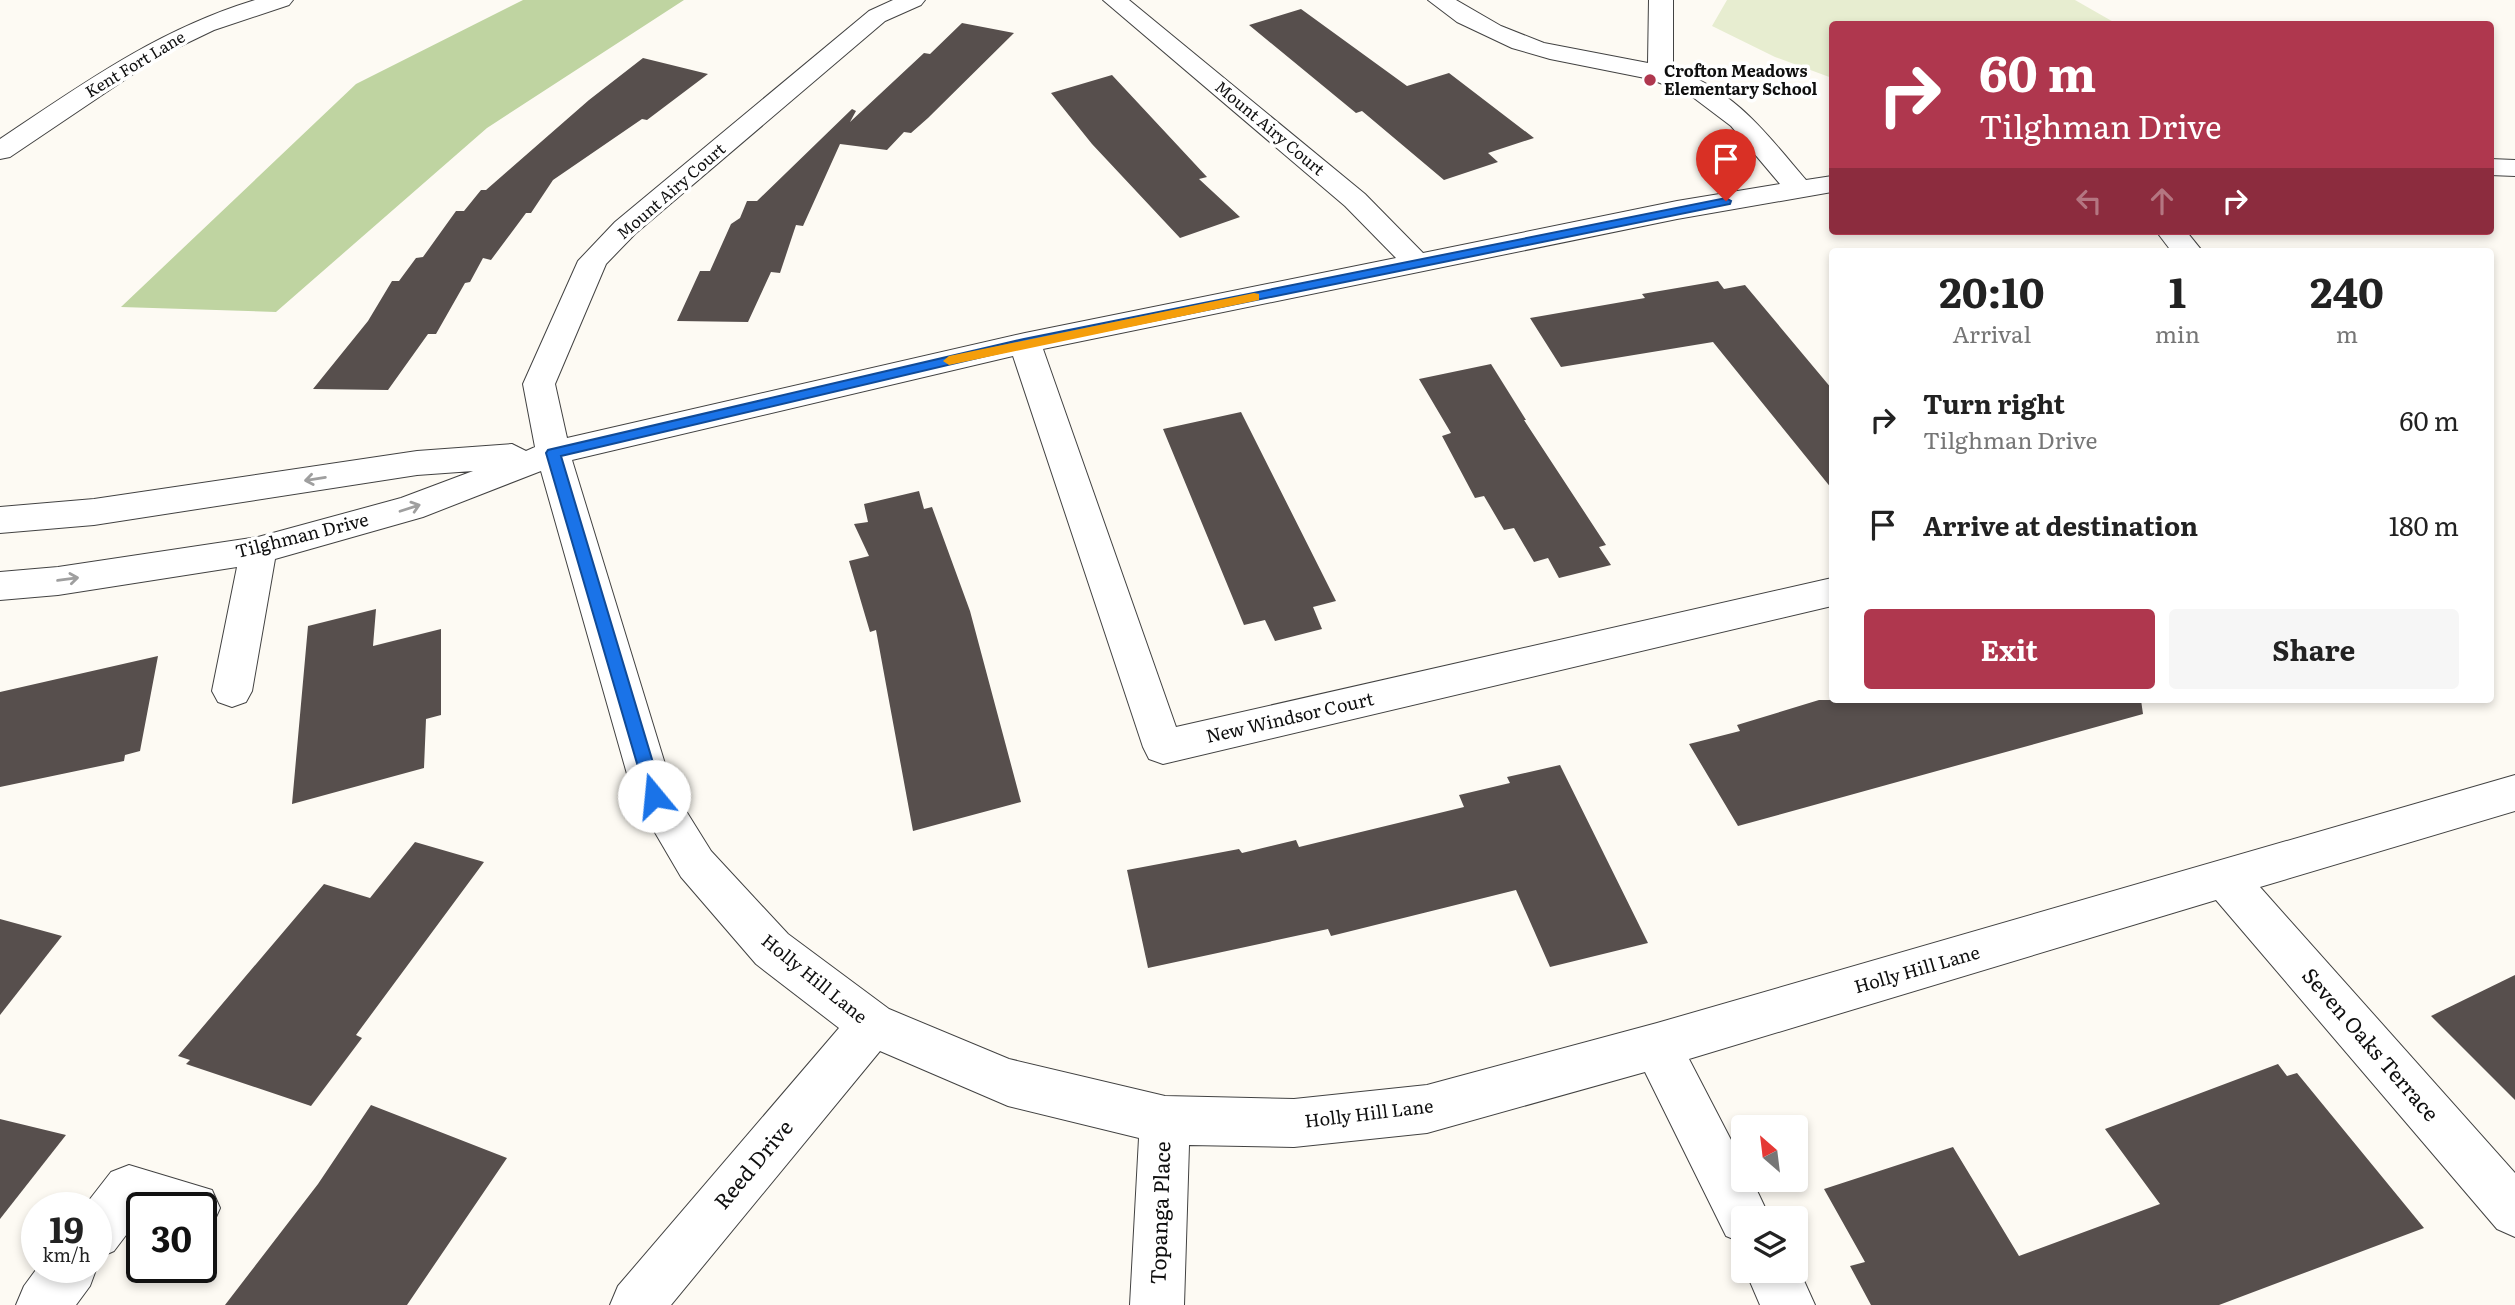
<!DOCTYPE html>
<style>
:root{--surface:#fff;--page:#f6f6f6;--text:#222;--muted:#767676;--accent:#af374e}
body{margin:0;font-family:Literata,serif;background:var(--page);color:var(--text);height:100vh;display:flex;flex-direction:column;font-size:26px;white-space:nowrap}
*{box-sizing:border-box;margin:0}
p{font-size:23px;color:var(--muted)}
.icon{flex:none;width:38px;height:38px;fill:none;stroke:currentColor;stroke-width:2;stroke-linecap:round;stroke-linejoin:round}
.map{position:relative;flex:1;overflow:hidden}
.drawer{position:absolute;left:1829px;top:248px;width:665px;height:455px;display:flex;flex-direction:column;background:var(--surface);border-radius:7px;box-shadow:0 4px 10px #0003}
.drawer>*{flex:none}
.banner{position:absolute;left:1829px;top:21px;width:665px;height:214px;border-radius:7px;box-shadow:0 4px 10px #0003;background:#af374e;color:#fff;overflow:hidden}
.needle{width:46px;rotate:332deg}
.buttons{position:absolute;left:1731px;top:1115px;display:grid;gap:14px}
.buttons a{display:grid;place-items:center;width:77px;height:77px;border-radius:7px;background:var(--surface);box-shadow:0 4px 10px #0003;font-size:35px}
.speed{position:absolute;left:21px;top:1192px;display:flex;gap:14px;font-size:35px;font-weight:700;text-align:center}
.speed>*{display:grid;place-content:center;width:91px;height:91px;border-radius:50%;background:var(--surface);box-shadow:0 4px 10px #0003;line-height:1}
.speed small{font-size:18px;font-weight:400}
.speed .limit{border:4px solid #111;border-radius:10px;background:#fff;color:#111}
.pin{position:absolute;display:grid;place-items:center;width:60px;height:60px;color:#fff;margin:-72px -30px;border-radius:50% 50% 50% 0;rotate:-45deg;box-shadow:0 0 7px #0007}
.pin .icon{rotate:45deg}
.me{position:absolute;width:77px;margin:-38px;rotate:343deg;stroke-linejoin:round;filter:drop-shadow(0 0 5px #0008)}
.turn{display:flex;align-items:center;gap:24px;height:147px;padding:0 35px;font-size:32px}
.turn .icon{width:91px;height:91px;stroke-width:2.5}
.turn b{display:block;font-size:49px;line-height:60px}
.lanes{display:flex;align-items:center;height:66px;padding:0 35px;background:#0003;justify-content:center;gap:35px;direction:ltr}
.lanes .off{opacity:.35}
.eta{display:flex;justify-content:space-evenly;align-items:center;height:119px;text-align:center}
.eta b{font-size:42px;font-weight:700;line-height:49px}
.cta{display:flex;gap:14px;margin-top:auto;padding:14px 35px}
.cta a{flex:1;height:80px;border-radius:7px;background:var(--accent);color:#fff;font-size:28px;font-weight:700;line-height:80px;text-align:center}
.cta a+a{background:var(--page);color:var(--text)}
ul{padding:0;list-style:none}
li{display:flex;align-items:center;gap:21px;height:105px;padding:0 35px}
li div{flex:1}
li b{display:block;font-size:26px}
li em{font-style:normal}
.map>svg:first-child{display:block}
.forest{fill:#bfd4a1}
.pitch{fill:#e7edd0}
.building{fill:#574f4d}
.lines{fill:none;stroke-linecap:round;stroke-linejoin:round}
.minor-casing{stroke:#424242;stroke-width:2}
.minor{fill:#fff;fill-rule:evenodd}
.oneway{stroke:#9f9f9f}
.route{fill:#1a73e8;stroke:#114b97;stroke-width:2}
.slow{fill:#f59e0b}
.poi-dot{fill:#af374e;stroke:#fff;stroke-width:2.5}
.labels{text-anchor:middle;stroke-width:7;stroke-linejoin:round;paint-order:stroke}
.far-street-label{font-size:16px;fill:#0f0f0f;stroke:#fff}
.far-poi-label{font-size:16px;font-weight:bold;fill:#0f0f0f;stroke:#fff;text-anchor:start}
.street-label{font-size:18px;fill:#0f0f0f;stroke:#fff}
.near-street-label{font-size:21px;fill:#0f0f0f;stroke:#fff}
</style>
<div class="map">
<svg width="2515" height="1305" viewBox="0 0 2515 1305">
<rect width="100%" height="100%" fill="#fdfaf3"/>
<!-- forest -->
<path class="forest" d="M523 0H684L487 128 276 312 121 307 356 84Z"/>
<!-- pitch -->
<path class="pitch" d="M1727 0H2075L2117 24H1832V78L1775 57 1712 26Z"/>
<!-- building -->
<g class="building">
<path d="M1301 9 1407 86 1449 73 1534 138 1488 153 1498 162 1444 180 1362 111 1356 113 1249 25Z"/>
<path d="M962 23 1014 33 928 118 911 133 904 132 887 150 840 144 803 226 796 225 780 273 771 272 748 322 677 321 700 271H710L731 224 740 218 747 201H757L852 109 856 111 850 122 924 53 930 54Z"/>
<path d="M643 58 708 74 647 120 642 119 553 180 531 213H526L491 260 483 258 470 282 465 283 436 334H428L388 390 313 389 368 321 392 281H399L416 258 423 257 456 211H464L481 190H486L589 100Z"/>
<path d="M1112 75 1207 177 1199 179 1240 217 1180 238 1092 144 1051 93Z"/>
<path d="M1718 281 1724 289 1745 285 1832 389V489L1713 342 1561 367 1530 318 1645 298 1642 294Z"/>
<path d="M1491 364 1526 420H1524L1606 545 1599 547 1611 565 1559 578 1548 558 1534 562 1514 528 1504 530 1484 496 1475 498 1442 436 1451 433 1419 379Z"/>
<path d="M1241 412 1336 601 1313 607 1322 629 1275 641 1265 620 1244 625 1163 429Z"/>
<path d="M919 491 924 509 932 507 970 611 1021 802 913 831 876 630 870 632 849 561 869 556 854 524 868 522 864 504Z"/>
<path d="M376 609 373 646 441 629V715L426 719 424 768 292 804 308 626Z"/>
<path d="M158 656 140 751 125 755 124 761 0 787V692Z"/>
<path d="M1819 700H2141L2143 714 1738 826 1689 744 1740 731 1737 725Z"/>
<path d="M1560 765 1648 943 1550 967 1516 890 1331 936 1328 929 1148 968 1127 870 1239 849 1242 853 1296 840 1299 847 1464 807 1459 795 1510 783 1507 777Z"/>
<path d="M415 842 484 862 356 1035 362 1038 311 1106 186 1064 190 1060 178 1056 324 884 370 898Z"/>
<path d="M0 919 62 936 0 1015Z"/>
<path d="M2515 975V1100L2431 1016Z"/>
<path d="M2278 1064 2287 1076 2297 1073 2424 1228 2219 1305H1871L1850 1266 1865 1262 1824 1189 1953 1147 2019 1256 2160 1204 2105 1129Z"/>
<path d="M371 1105 507 1158 407 1305H225L318 1184Z"/>
<path d="M0 1119 66 1135 0 1219Z"/>
</g>
<g class="lines">
<defs>
<g id="minor">
<path d="M255 0H293L289 5 214 30 160 56 10 157 0 159V139C82 84 159 29 255 0Z"/>
<path d="M893 0H925L921 5 885 21 635 234 606 264 555 384 567 438 1025 333 1396 258 1345 206 1103 0H1129L1365 194 1423 253 1677 201 1780 184 1731 126 1690 95 1650 79 1550 59 1512 48 1457 22 1428 0H1456L1501 26 1544 43 1648 63 1649 0H1673V69C1735 90 1765 132 1806 180L1832 176V192L1677 219 1043 349 1176 727 1832 578V606L1163 764 1149 759 1143 747 1013 356 572 460 673 790 711 851 788 934 889 1009 1009 1059 1165 1096 1294 1099 1427 1085 1657 1023 2515 775V811L2260 887 2515 1173V1237L2497 1229 2216 900 1689 1059 1743 1163V1180H1752L1770 1218H1743V1243L1726 1236 1645 1072 1427 1133 1294 1147 1189 1145 1184 1305H1130L1139 1138 1008 1106 880 1051 671 1305H610L618 1286 839 1028 756 964 681 877 633 795 541 471 423 517 275 559 252 691 246 702 232 707 218 702 212 691 237 567 58 595 0 600V572L58 567 258 537 401 498 473 471 417 475 94 525 0 533V507L94 499 417 451 512 444 526 451 535 447 523 384 578 261 615 222 869 11Z"/>
<path d="M2490 159 2515 160V176L2490 175Z"/>
<path d="M2156 231H2186L2203 252H2172Z"/>
<path d="M129 1165 212 1190 220 1208 212 1226 201 1231V1208H142V1219L139 1218 114 1251 96 1259V1208H83L111 1172Z"/>
<path d="M1796 1263 1815 1305H1760L1745 1270H1796Z"/>
<path d="M96 1265 97 1267 90 1286 76 1305H16L24 1286 38 1267H96Z"/>
</g>
</defs>
<!-- minor casing -->
<use href="#minor" class="minor-casing"/>
<!-- minor -->
<use href="#minor" class="minor"/>
</g>
<!-- one-way arrows -->
<defs><path id="oneway-shaft" d="M-6 0H5M1.5-3L5.5 0L1.5 3" fill="none" stroke-width="1.6" stroke-linecap="round" stroke-linejoin="round" transform="scale(1.75)"/></defs>
<g class="oneway">
<use href="#oneway-shaft" transform="translate(315 479) rotate(171)"/>
<use href="#oneway-shaft" transform="translate(410 508) rotate(-18)"/>
<use href="#oneway-shaft" transform="translate(68 579) rotate(-8)"/>
</g>
<!-- route -->
<path class="route" d="M1726 198 1731 201 1730 204 1024 347 561 456 663 796 660 801 654 803 648 801 546 453 548 450 1024 339Z"/>
<!-- slow -->
<path class="slow" d="M1254 293 1259 294V300L949 365 943 361 949 356Z"/>
<!-- markers -->
<circle class="poi-dot" cx="1650" cy="80" r="7"/>
<g class="labels">
<!-- far-street labels -->
<g class="far-street-label">
<text transform="translate(135 64) rotate(-31)" y="6">Kent Fort Lane</text>
<text transform="translate(1270 128) rotate(40)" y="6">Mount Airy Court</text>
<text transform="translate(671 191) rotate(-41)" y="6">Mount Airy Court</text>
</g>
<!-- far-poi labels -->
<g class="far-poi-label">
<text x="1664" y="77">Crofton Meadows<tspan x="1664" dy="18">Elementary School</tspan></text>
</g>
<!-- street labels -->
<g class="street-label">
<text transform="translate(302 536) rotate(-14)" y="6">Tilghman Drive</text>
<text transform="translate(1290 718) rotate(-13)" y="6">New Windsor Court</text>
<text transform="translate(1917 970) rotate(-16)" y="6">Holly Hill Lane</text>
<text transform="translate(814 979) rotate(39)" y="6">Holly Hill Lane</text>
<text transform="translate(1369 1114) rotate(-7)" y="6">Holly Hill Lane</text>
</g>
<!-- near-street labels -->
<g class="near-street-label">
<text transform="translate(2370 1045) rotate(49)" y="7">Seven Oaks Terrace</text>
<text transform="translate(754 1165) rotate(-50)" y="7">Reed Drive</text>
<text transform="translate(1161 1213) rotate(-88)" y="7">Topanga Place</text>
</g>
</g>
</svg>
<div class="buttons">
<a><svg class="needle" viewBox="-14 -14 28 28"><path d="M0-13l5 13h-10z" fill="#e53935"/><path d="M0 13l5-13h-10z" fill="#767676"/></svg></a>
<a><svg class="icon" aria-label="layers" viewBox="0 0 24 24"><path d="M12 4l9 5-9 5-9-5zM3 14l9 5 9-5"/></svg></a>
</div>
<div class="speed"><div>19<small>km/h</small></div><div class="limit">30</div></div>
<div class="pin" style="left:1726px;top:201px;background:#d93025"><svg class="icon" aria-label="arrive" viewBox="0 0 24 24"><path d="M6 21V4h12l-3 4 3 4H6"/></svg></div>
<svg class="me" style="left:654px;top:796px" viewBox="-20 -20 40 40"><circle r="19" fill="#fff"/><path d="M0-13L10 11 0 6-10 11z" fill="#1a73e8"/></svg>
<div class="banner">
<div class="turn"><svg class="icon" aria-label="right" viewBox="0 0 24 24"><path d="M7 20v-9h11M14 6l5 5-5 5"/></svg><div><b>60 m</b>Tilghman Drive</div></div>
<div class="lanes"><svg class="icon off" aria-label="left" viewBox="0 0 24 24"><path d="M17 20v-9H6M10 6l-5 5 5 5"/></svg><svg class="icon off" aria-label="ahead" viewBox="0 0 24 24"><path d="M12 20V5M6 11l6-6 6 6"/></svg><svg class="icon" aria-label="right" viewBox="0 0 24 24"><path d="M7 20v-9h11M14 6l5 5-5 5"/></svg></div>
</div>
<section class="drawer">
<div class="eta">
<div><b>20:10</b><p>Arrival</p></div>
<div><b>1</b><p>min</p></div>
<div><b>240</b><p>m</p></div>
</div>
<ul>
<li><svg class="icon" aria-label="right" viewBox="0 0 24 24"><path d="M7 20v-9h11M14 6l5 5-5 5"/></svg><div><b>Turn right</b><p>Tilghman Drive</p></div><em>60 m</em></li>
<li><svg class="icon" aria-label="arrive" viewBox="0 0 24 24"><path d="M6 21V4h12l-3 4 3 4H6"/></svg><div><b>Arrive at destination</b></div><em>180 m</em></li>
</ul>
<div class="cta"><a>Exit</a><a>Share</a></div>
</section>
</div>
